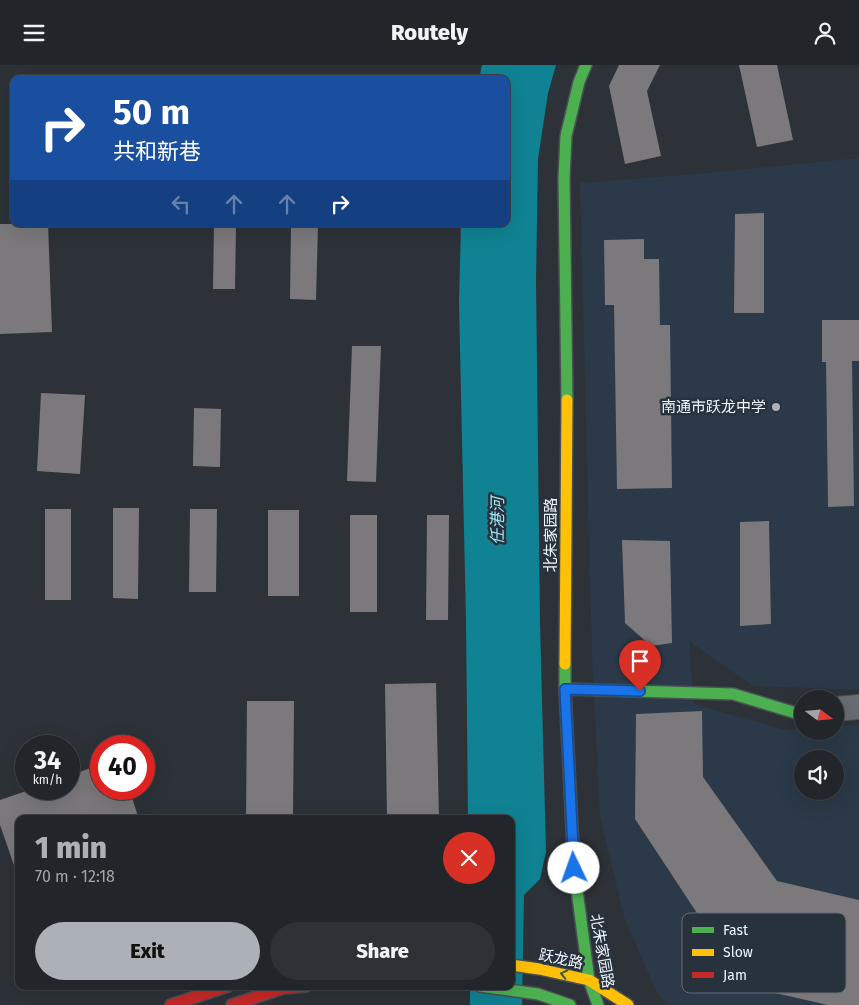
<!DOCTYPE html>
<meta charset="utf-8">
<style>
:root{--surface:#22262a;--page:#2e3236;--text:#f1f3f6;--muted:#a2a5a8;--line:#3f4347;--accent:#abb1b7}
body{margin:0;font-family:"Fira Sans","Noto Sans SC",sans-serif;background:var(--page);color:var(--text);height:100vh;display:flex;flex-direction:column;font-size:19px;white-space:nowrap}
*{box-sizing:border-box;margin:0}
p{font-size:16px;color:var(--muted)}
.icon{flex:none;width:28px;height:28px;fill:none;stroke:currentColor;stroke-width:2;stroke-linecap:round;stroke-linejoin:round}
.map{position:relative;flex:1;overflow:hidden}
.sheet{position:absolute;left:15px;top:750px;width:500px;height:175px;display:flex;flex-direction:column;background:var(--surface);border-radius:10px;box-shadow:0 5px 20px #0002,0 0 0 1px var(--line)}
.sheet>*{flex:none}
.guide{position:absolute;left:10px;top:10px;width:500px;height:152px;border-radius:10px;box-shadow:0 5px 20px #0002,0 0 0 1px var(--line);background:#1a4fa0;color:#fff;overflow:hidden}
.needle{width:32px;rotate:106deg}
.buttons{position:absolute;left:794px;top:625px;display:grid;gap:10px}
.buttons a{display:grid;place-items:center;width:50px;height:50px;border-radius:50%;background:var(--surface);box-shadow:0 5px 20px #0002,0 0 0 1px var(--line);font-size:25px}
.speed{position:absolute;left:15px;top:670px;display:flex;gap:10px;font-size:25px;font-weight:700;text-align:center}
.speed>*{display:grid;place-content:center;width:65px;height:65px;border-radius:50%;background:var(--surface);box-shadow:0 5px 20px #0002,0 0 0 1px var(--line);line-height:1}
.speed small{font-size:12px;font-weight:400}
.speed .limit{border:8px solid #d22;background:#fff;color:#111}
.pin{position:absolute;display:grid;place-items:center;width:42px;height:42px;color:#fff;margin:-51px -21px;border-radius:50% 50% 50% 0;rotate:-45deg;box-shadow:0 0 5px #0007}
.pin .icon{rotate:45deg}
.me{position:absolute;width:55px;margin:-28px;rotate:357deg;stroke-linejoin:round;filter:drop-shadow(0 0 4px #0008)}
.turn{display:flex;align-items:center;gap:18px;height:105px;padding:0 20px;font-size:22px}
.turn .icon{width:65px;height:65px;stroke-width:2.5}
.turn b{display:block;font-size:35px;line-height:42px}
.lanes{display:flex;align-items:center;height:48px;padding:0 20px;background:#0003;justify-content:center;gap:25px;direction:ltr}
.lanes .off{opacity:.35}
.round{display:grid;place-items:center;flex:none;width:52px;height:52px;border-radius:26px;background:var(--page)}
.overview{display:flex;align-items:center;justify-content:space-between;height:85px;padding:0 20px}
h1{font-size:30px;font-weight:800;line-height:38px;color:var(--accent)}
.action{display:flex;gap:10px;margin-top:auto;padding:10px 20px}
.action a{flex:1;height:58px;border-radius:30px;background:var(--accent);color:#111;font-size:20px;font-weight:800;line-height:58px;text-align:center}
.action a+a{background:var(--page);color:var(--text)}
header{display:flex;justify-content:space-between;align-items:center;height:65px;padding:0 20px;background:var(--surface);font-size:22px;font-weight:800}
.map>svg:first-child{display:block}
.built{fill:#2b3948;fill-rule:evenodd}
.water{fill:#0f8393}
.building{fill:#7b797b}
.lines{fill:none;stroke-linecap:round;stroke-linejoin:round}
.street-casing{stroke:#4a4f54;stroke-width:26}
.fast-casing{stroke:#4a4f54;stroke-width:14}
.slow-casing{stroke:#4a4f54;stroke-width:14}
.jam-casing{stroke:#4a4f54;stroke-width:14}
.street{stroke:#686d71;stroke-width:24}
.fast{stroke:#4caf50;stroke-width:11}
.slow{stroke:#ffc107;stroke-width:11}
.jam{stroke:#c62828;stroke-width:11}
.oneway{stroke:#355e44}
.route-casing{stroke:#114b97;stroke-width:12}
.route{stroke:#1a73e8;stroke-width:9}
.poi-dot{fill:#abb1b7;stroke:#28323d;stroke-width:2}
.labels{text-anchor:middle;stroke-width:5;stroke-linejoin:round;paint-order:stroke}
.poi-label{font-size:15px;fill:#eff5fc;stroke:#28323d;text-anchor:end}
.street-label{font-size:15px;fill:#eff5fc;stroke:#28323d}
.water-label{font-size:16px;font-style:italic;fill:#9eeaf8;stroke:#28323d}
.key{fill:#28323d;stroke:#646c76;stroke-width:1}
.key-label{font-size:14px;fill:#eff5fc}
</style>
<header><svg class="icon" aria-label="menu" viewBox="0 0 24 24"><path d="M4 6h16M4 12h16M4 18h16"/></svg>Routely<svg class="icon" aria-label="person" viewBox="0 0 24 24"><circle cx="12" cy="8" r="4"/><path d="M4 21q1-7 8-7t8 7"/></svg></header>
<div class="map">
<svg width="859" height="940" viewBox="0 0 859 940">
<rect width="100%" height="100%" fill="#2d3238"/>
<!-- built -->
<path class="built" d="M859 93V625L753 621 689 576 694 639 785 665 802 664V666H835V661L859 659V940H668L657 928 624 852 600 752 592 591 580 118 696 109ZM802 694H835V726H802Z"/>
<!-- water -->
<path class="water" d="M482 0H556L548 28 538 94 536 216 540 558 546 787 540 814 524 830 522 940H470V921H511V754H468L466 556 459 238 461 159H506V14H479Z"/>
<!-- building -->
<g class="building">
<path d="M619 0H660L647 26 661 91 625 99 609 21Z"/>
<path d="M739 0H777L793 75 757 82Z"/>
<path d="M764 148V248H734L735 149Z"/>
<path d="M0 159H48L52 267 0 269Z"/>
<path d="M214 159H236L235 224H213Z"/>
<path d="M291 159H318L316 235 290 234Z"/>
<path d="M644 174V194H659L660 260H670L672 423 617 424 614 240H605L604 175Z"/>
<path d="M822 255H859V296H852L854 441 828 442 826 297H822Z"/>
<path d="M352 281H381L376 417 347 416Z"/>
<path d="M41 328 85 330 80 409 37 406Z"/>
<path d="M194 343 221 344 220 402 193 401Z"/>
<path d="M113 443H139L138 534 113 533Z"/>
<rect x="45" y="444" width="26" height="91"/>
<path d="M190 444H217L216 527H189Z"/>
<rect x="268" y="445" width="31" height="86"/>
<rect x="350" y="450" width="27" height="97"/>
<path d="M427 450H449L448 555H426Z"/>
<path d="M769 456 771 559 740 561V457Z"/>
<path d="M622 475 670 476 672 578 651 581 625 558Z"/>
<path d="M436 618 439 754H387L385 619Z"/>
<path d="M247 636H294L293 754H246Z"/>
<path d="M702 646 703 712 777 816 859 835V940H828L745 921 635 754 636 649Z"/>
<path d="M101 699V724H129L139 754H19V805L16 806 0 760V735L32 724H69V711Z"/>
</g>
<g class="lines">
<defs>
<path id="street" d="M835 644 859 642"/>
<g id="fast">
<path d="M567 335 564 113 566 71 579 17 586 0"/>
<path d="M565 599V624L574 803 589 915 598 940"/>
<path d="M565 624 733 629 796 648 802 647"/>
<path d="M480 921 538 929 570 940"/>
</g>
<g id="slow">
<path d="M565 599 567 335"/>
<path d="M511 900 539 904 589 915 628 940"/>
</g>
<g id="jam">
<path d="M171 940 228 921"/>
<path d="M232 940 283 923 306 921"/>
</g>
</defs>
<!-- street casing -->
<use href="#street" class="street-casing"/>
<!-- fast casing -->
<use href="#fast" class="fast-casing"/>
<!-- slow casing -->
<use href="#slow" class="slow-casing"/>
<!-- jam casing -->
<use href="#jam" class="jam-casing"/>
<!-- street -->
<use href="#street" class="street"/>
<!-- fast -->
<use href="#fast" class="fast"/>
<!-- slow -->
<use href="#slow" class="slow"/>
<!-- jam -->
<use href="#jam" class="jam"/>
</g>
<!-- one-way arrows -->
<defs><path id="oneway-chevron" d="M-2-3.5L2.5 0L-2 3.5" fill="none" stroke-width="1.6" stroke-linecap="round" stroke-linejoin="round" transform="scale(1.25)"/></defs>
<use class="oneway" href="#oneway-chevron" transform="translate(564 909) rotate(-167)"/>
<g class="lines">
<defs>
<path id="route" d="M574 803 565 624 640 626"/>
</defs>
<!-- route casing -->
<use href="#route" class="route-casing"/>
<!-- route -->
<use href="#route" class="route"/>
</g>
<!-- markers -->
<circle class="poi-dot" cx="776" cy="342" r="5"/>
<g class="labels">
<!-- poi labels -->
<g class="poi-label">
<text x="766" y="347">南通市跃龙中学</text>
</g>
<!-- street labels -->
<g class="street-label">
<text transform="translate(551 470) rotate(-90)" y="5">北朱家园路</text>
<text transform="translate(602 886) rotate(80)" y="5">北朱家园路</text>
<text transform="translate(561 894) rotate(12)" y="5">跃龙路</text>
</g>
<!-- water labels -->
<g class="water-label">
<text transform="translate(497 456) rotate(-90)" y="6">任港河</text>
</g>
</g>
<!-- legend -->
<rect x="682" y="848" width="164" height="80" rx="8" class="key"/>
<rect x="692" y="862" width="22" height="6" fill="#4caf50"/>
<rect x="692" y="884" width="22" height="7" fill="#ffc107"/>
<rect x="692" y="907" width="22" height="6" fill="#c62828"/>
<g class="key-label">
<text x="723" y="870">Fast</text>
<text x="723" y="892">Slow</text>
<text x="723" y="915">Jam</text>
</g>
</svg>
<div class="buttons">
<a><svg class="needle" viewBox="-14 -14 28 28"><path d="M0-13l5 13h-10z" fill="#e53935"/><path d="M0 13l5-13h-10z" fill="#a2a5a8"/></svg></a>
<a><svg class="icon" aria-label="sound" viewBox="0 0 24 24"><path d="M4 9h4l5-4v14l-5-4H4zM17 9q2 3 0 6"/></svg></a>
</div>
<div class="speed"><div>34<small>km/h</small></div><div class="limit">40</div></div>
<div class="pin" style="left:640px;top:626px;background:#d93025"><svg class="icon" aria-label="arrive" viewBox="0 0 24 24"><path d="M6 21V4h12l-3 4 3 4H6"/></svg></div>
<svg class="me" style="left:574px;top:803px" viewBox="-20 -20 40 40"><circle r="19" fill="#fff"/><path d="M0-13L10 11 0 6-10 11z" fill="#1a73e8"/></svg>
<div class="guide">
<div class="turn"><svg class="icon" aria-label="right" viewBox="0 0 24 24"><path d="M7 20v-9h11M14 6l5 5-5 5"/></svg><div><b>50 m</b>共和新巷</div></div>
<div class="lanes"><svg class="icon off" aria-label="left" viewBox="0 0 24 24"><path d="M17 20v-9H6M10 6l-5 5 5 5"/></svg><svg class="icon off" aria-label="ahead" viewBox="0 0 24 24"><path d="M12 20V5M6 11l6-6 6 6"/></svg><svg class="icon off" aria-label="ahead" viewBox="0 0 24 24"><path d="M12 20V5M6 11l6-6 6 6"/></svg><svg class="icon" aria-label="right" viewBox="0 0 24 24"><path d="M7 20v-9h11M14 6l5 5-5 5"/></svg></div>
</div>
<section class="sheet">
<div class="overview"><div><h1>1 min</h1><p>70 m · 12:18</p></div><a class="round" style="background:#d93025;color:#fff"><svg class="icon" aria-label="close" viewBox="0 0 24 24"><path d="M6 6l12 12M18 6L6 18"/></svg></a></div>
<div class="action"><a>Exit</a><a>Share</a></div>
</section>
</div>
